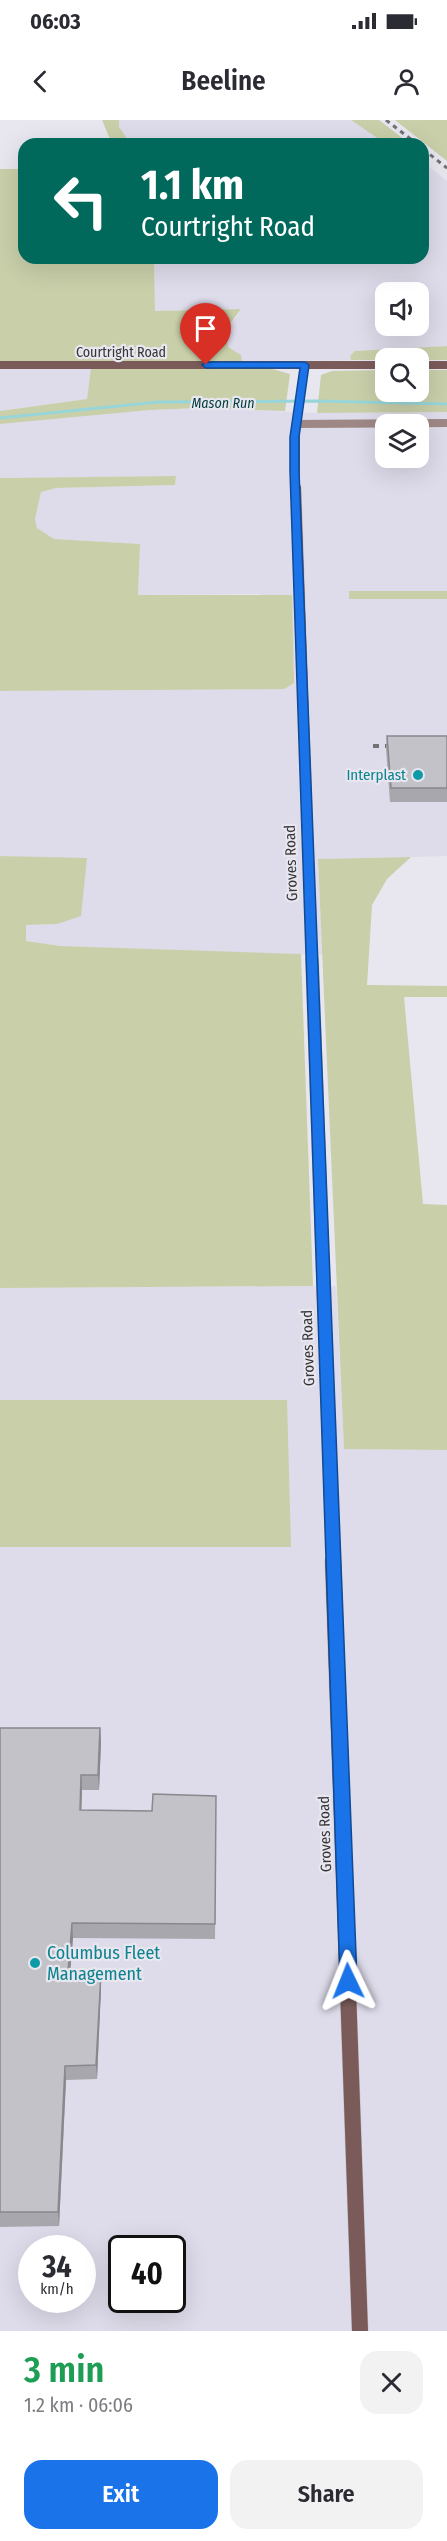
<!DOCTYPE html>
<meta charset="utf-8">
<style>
:root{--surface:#fff;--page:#f2f2f3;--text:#2b2b33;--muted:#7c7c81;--accent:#1a73e8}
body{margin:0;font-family:"Fira Sans Condensed",sans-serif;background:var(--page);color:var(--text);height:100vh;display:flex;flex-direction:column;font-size:22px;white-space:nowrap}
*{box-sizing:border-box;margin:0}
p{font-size:20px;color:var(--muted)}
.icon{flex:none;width:33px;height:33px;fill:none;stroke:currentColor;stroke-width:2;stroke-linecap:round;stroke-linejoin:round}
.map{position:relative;height:2211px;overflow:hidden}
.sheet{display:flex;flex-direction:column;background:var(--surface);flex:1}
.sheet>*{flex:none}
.hud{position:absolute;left:18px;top:18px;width:411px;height:126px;border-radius:18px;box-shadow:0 6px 24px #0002;background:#00695c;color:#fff;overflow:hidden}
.fabs{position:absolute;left:375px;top:162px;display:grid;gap:12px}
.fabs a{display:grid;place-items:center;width:54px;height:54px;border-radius:12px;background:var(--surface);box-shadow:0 6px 24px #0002;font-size:30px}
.speed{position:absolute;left:18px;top:2115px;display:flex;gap:12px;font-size:30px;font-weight:700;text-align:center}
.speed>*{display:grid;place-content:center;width:78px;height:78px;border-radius:50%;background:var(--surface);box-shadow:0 6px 24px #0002;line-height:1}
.speed small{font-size:15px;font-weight:400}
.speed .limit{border:3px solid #111;border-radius:9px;background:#fff;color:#111}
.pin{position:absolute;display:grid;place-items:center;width:51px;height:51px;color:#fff;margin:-62px -26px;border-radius:50% 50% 50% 0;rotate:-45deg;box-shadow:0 0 6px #0007}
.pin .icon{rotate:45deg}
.me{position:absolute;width:66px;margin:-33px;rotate:358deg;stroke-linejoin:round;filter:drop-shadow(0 0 4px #0008)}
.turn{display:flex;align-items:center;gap:21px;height:126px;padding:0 24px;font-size:27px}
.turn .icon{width:78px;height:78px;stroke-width:2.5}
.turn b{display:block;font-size:42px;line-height:51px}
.round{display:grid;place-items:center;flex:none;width:63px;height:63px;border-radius:18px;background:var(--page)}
.overview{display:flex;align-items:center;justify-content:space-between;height:102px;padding:0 24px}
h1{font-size:36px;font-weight:600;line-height:45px;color:#1e9e55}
.button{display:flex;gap:12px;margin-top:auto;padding:12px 24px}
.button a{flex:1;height:69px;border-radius:18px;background:var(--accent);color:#fff;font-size:24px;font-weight:600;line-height:69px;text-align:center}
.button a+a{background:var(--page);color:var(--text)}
.status{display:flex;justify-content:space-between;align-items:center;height:42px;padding:0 30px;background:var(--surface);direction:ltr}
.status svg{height:16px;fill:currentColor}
header{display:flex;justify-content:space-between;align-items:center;height:78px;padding:0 24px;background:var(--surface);font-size:27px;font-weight:600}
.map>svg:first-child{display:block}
.built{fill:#dedbea;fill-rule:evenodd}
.green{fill:#c9cfa9}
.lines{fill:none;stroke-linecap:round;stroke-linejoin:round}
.stream{stroke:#98d5d9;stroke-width:3}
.street-casing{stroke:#c4c2c9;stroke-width:8}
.secondary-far3-casing{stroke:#c4c2c9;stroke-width:8}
.secondary-far2-casing{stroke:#c4c2c9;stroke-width:11}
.secondary-far1-casing{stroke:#c4c2c9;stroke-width:14}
.secondary-casing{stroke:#c4c2c9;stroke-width:17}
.street{stroke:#9e8886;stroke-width:8}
.secondary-far3{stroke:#7a5b59;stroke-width:8}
.secondary-far2{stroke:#7a5b59;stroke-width:10}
.secondary-far1{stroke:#7a5b59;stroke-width:12}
.secondary{stroke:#7a5b59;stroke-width:16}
.rail-far1{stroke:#727175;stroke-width:3;stroke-dasharray:4.5 4.5;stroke-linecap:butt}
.rail{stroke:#727175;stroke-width:4;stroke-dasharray:6 6;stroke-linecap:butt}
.wall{fill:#a8a7ad}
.shaded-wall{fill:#88888d}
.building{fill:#c3c2c9;stroke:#88888d;stroke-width:1.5}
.route{fill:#1a73e8;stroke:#114b97;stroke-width:1.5}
.culture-dot{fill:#0f9aa8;stroke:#e8e6ee;stroke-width:2}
.labels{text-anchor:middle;stroke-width:4.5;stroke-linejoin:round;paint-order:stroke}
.far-street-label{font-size:14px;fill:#353437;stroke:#e8e6ee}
.far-water-label{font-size:14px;font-style:italic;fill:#003b3f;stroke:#e8e6ee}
.culture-label{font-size:15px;fill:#0d838f;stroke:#e8e6ee;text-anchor:end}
.street-label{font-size:15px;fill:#353437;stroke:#e8e6ee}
.near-culture-label{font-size:18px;fill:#0d838f;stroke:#e8e6ee;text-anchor:start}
</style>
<div class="status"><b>06:03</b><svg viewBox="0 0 49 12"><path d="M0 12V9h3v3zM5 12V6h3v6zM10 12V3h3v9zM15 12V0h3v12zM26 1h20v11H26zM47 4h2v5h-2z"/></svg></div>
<header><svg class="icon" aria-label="back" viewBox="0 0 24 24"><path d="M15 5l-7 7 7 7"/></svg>Beeline<svg class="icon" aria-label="person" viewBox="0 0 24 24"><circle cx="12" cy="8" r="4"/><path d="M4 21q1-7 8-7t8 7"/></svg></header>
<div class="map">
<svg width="447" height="2211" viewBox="0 0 447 2211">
<rect width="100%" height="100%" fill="#e8e6ee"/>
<!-- built -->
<g class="built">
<path d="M119 0H351L386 24H131L119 7Z"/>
<path d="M423 42 447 61V226L355 231 350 236 351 240 242 241 240 235 228 227 226 209 237 196 241 189 155 191 154 138H423ZM386 172H418V206H386Z"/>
<path d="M0 248H91L87 279 0 291Z"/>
<path d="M198 288 317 293 447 292V471H350V479H447V736L318 739 322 835 60 826 26 821V805L57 804 87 739 0 736V571L284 569 294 563 261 474 138 475 140 424 54 419 37 408 35 399 41 372 56 368 175 365 176 356 0 358V304L150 290ZM386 304H418V338H386Z"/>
<path d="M336 1166 344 1329 447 1330V2211H0V1168ZM32 2128H82V2180H32ZM122 2128H172V2180H122Z"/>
</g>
<!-- green -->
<g class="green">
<path d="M102 0H119V7L131 24H112Z"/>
<path d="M351 0H379L410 24H386Z"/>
<path d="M395 0H447V41Z"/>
<path d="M0 49H24V138H154L155 191 241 189 226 209 228 227 241 235 242 241 0 242Z"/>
<path d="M447 226V240H351L350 236 355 231Z"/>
<path d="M91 248 272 249 290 254 285 291 198 288 150 290 0 304V291L87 279Z"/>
<path d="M385 250 386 272H418L419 250H447V292L317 293 321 255 332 251Z"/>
<path d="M176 356 175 365 56 368 41 372 35 399 37 408 54 419 140 424 138 475H292L294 563 284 569 0 571V358Z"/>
<rect x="349" y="471" width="98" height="8"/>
<path d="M0 736 87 738 81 796 57 804 26 805V821L60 826 301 834 313 1166 0 1168Z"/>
<path d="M411 737 387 759 372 785 367 865 447 866V877H404L423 1084 447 1085V1330L344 1329 318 739Z"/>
<path d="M0 1280H287L291 1427H0Z"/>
</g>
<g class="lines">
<!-- stream -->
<path class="stream" d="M0 298 158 282 316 281 447 284"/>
<defs>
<path id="street" d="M296 304 447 303"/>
<g id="secondary-far3">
<path d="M0 245H386"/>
<path d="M418 245H447"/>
<path d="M296 369V304L305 245"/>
</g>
<path id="secondary-far2" d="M296 368 312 840"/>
<path id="secondary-far1" d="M312 839 333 1442"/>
<path id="secondary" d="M333 1441 360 2211"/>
</defs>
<!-- street casing -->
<use href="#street" class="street-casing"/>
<!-- secondary-far3 casing -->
<use href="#secondary-far3" class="secondary-far3-casing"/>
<!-- secondary-far2 casing -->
<use href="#secondary-far2" class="secondary-far2-casing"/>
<!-- secondary-far1 casing -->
<use href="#secondary-far1" class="secondary-far1-casing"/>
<!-- secondary casing -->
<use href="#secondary" class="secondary-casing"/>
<!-- street -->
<use href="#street" class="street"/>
<!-- secondary-far3 -->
<use href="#secondary-far3" class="secondary-far3"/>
<!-- secondary-far2 -->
<use href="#secondary-far2" class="secondary-far2"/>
<!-- secondary-far1 -->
<use href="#secondary-far1" class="secondary-far1"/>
<!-- secondary -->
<use href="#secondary" class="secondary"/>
<!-- rail-far1 -->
<g class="rail-far1">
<path d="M386 0 417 24"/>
<path d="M423 29 447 48"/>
</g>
<!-- rail -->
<path class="rail" d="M373 626H403"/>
</g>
<!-- wall -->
<g class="wall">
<path d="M387 616H447V682H390L386 629Z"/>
<path d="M0 1608H100L101 1623 99 1670H82L81 1690 152 1691 216 1676 215 1819 73 1818 70 1852 101 1868 97 1959 66 1960 59 2106 0 2107Z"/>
</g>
<!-- shaded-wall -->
<g class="shaded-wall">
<path d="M100 1608 101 1623 99 1670 98 1655Z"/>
<path d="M81 1655 82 1670 81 1705 80 1690Z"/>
<path d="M72 1803 73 1818 69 1866 68 1852Z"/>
<path d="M101 1853V1868L97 1959 96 1945Z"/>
<path d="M65 1946 66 1960 59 2106 58 2092Z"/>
</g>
<!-- building -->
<g class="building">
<path d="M387 616H447V668H391Z"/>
<path d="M0 1608H100L98 1655H81L80 1690 152 1691 153 1674 216 1676 215 1804 72 1803 68 1852 101 1853 96 1945 65 1946 58 2092H0Z"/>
</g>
<!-- route -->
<path class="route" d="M305 242 309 245 299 317V351L357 1861 355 1867 348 1869 342 1867 340 1861 290 351V317L300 248H206L202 245 206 242Z"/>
<!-- markers -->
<g class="culture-dot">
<circle cx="418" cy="655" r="6"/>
<circle cx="35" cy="1843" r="6"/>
</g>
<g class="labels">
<!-- far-street labels -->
<g class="far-street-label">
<text x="121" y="237">Courtright Road</text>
</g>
<!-- far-water labels -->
<g class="far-water-label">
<text x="223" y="288">Mason Run</text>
</g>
<!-- culture labels -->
<g class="culture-label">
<text x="406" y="660">Interplast</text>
</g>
<!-- street labels -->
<g class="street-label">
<text transform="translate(291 743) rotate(-92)" y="5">Groves Road</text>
<text transform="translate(308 1228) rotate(-92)" y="5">Groves Road</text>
<text transform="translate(325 1714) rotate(-92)" y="5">Groves Road</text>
</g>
<!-- near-culture labels -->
<g class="near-culture-label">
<text x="47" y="1839">Columbus Fleet<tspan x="47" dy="21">Management</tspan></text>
</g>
</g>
</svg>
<div class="fabs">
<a><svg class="icon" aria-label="sound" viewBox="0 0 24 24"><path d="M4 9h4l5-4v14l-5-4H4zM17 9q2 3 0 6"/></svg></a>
<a><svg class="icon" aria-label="search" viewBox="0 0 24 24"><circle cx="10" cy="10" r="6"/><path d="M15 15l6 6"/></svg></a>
<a><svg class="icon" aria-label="layers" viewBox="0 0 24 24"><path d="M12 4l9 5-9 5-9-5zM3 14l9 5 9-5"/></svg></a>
</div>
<div class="speed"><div>34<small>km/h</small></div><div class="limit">40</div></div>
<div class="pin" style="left:206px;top:245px;background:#d93025"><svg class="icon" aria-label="arrive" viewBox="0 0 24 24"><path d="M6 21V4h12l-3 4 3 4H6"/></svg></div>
<svg class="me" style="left:348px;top:1861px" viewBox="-20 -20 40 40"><path d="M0-17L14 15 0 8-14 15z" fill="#1a73e8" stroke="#fff" stroke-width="4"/></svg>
<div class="hud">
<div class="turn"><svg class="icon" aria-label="left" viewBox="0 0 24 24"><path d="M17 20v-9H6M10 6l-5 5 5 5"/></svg><div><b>1.1 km</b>Courtright Road</div></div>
</div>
</div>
<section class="sheet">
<div class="overview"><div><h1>3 min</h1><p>1.2 km · 06:06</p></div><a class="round"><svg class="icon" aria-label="close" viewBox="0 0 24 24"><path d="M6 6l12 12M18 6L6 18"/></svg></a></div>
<div class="button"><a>Exit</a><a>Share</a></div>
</section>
